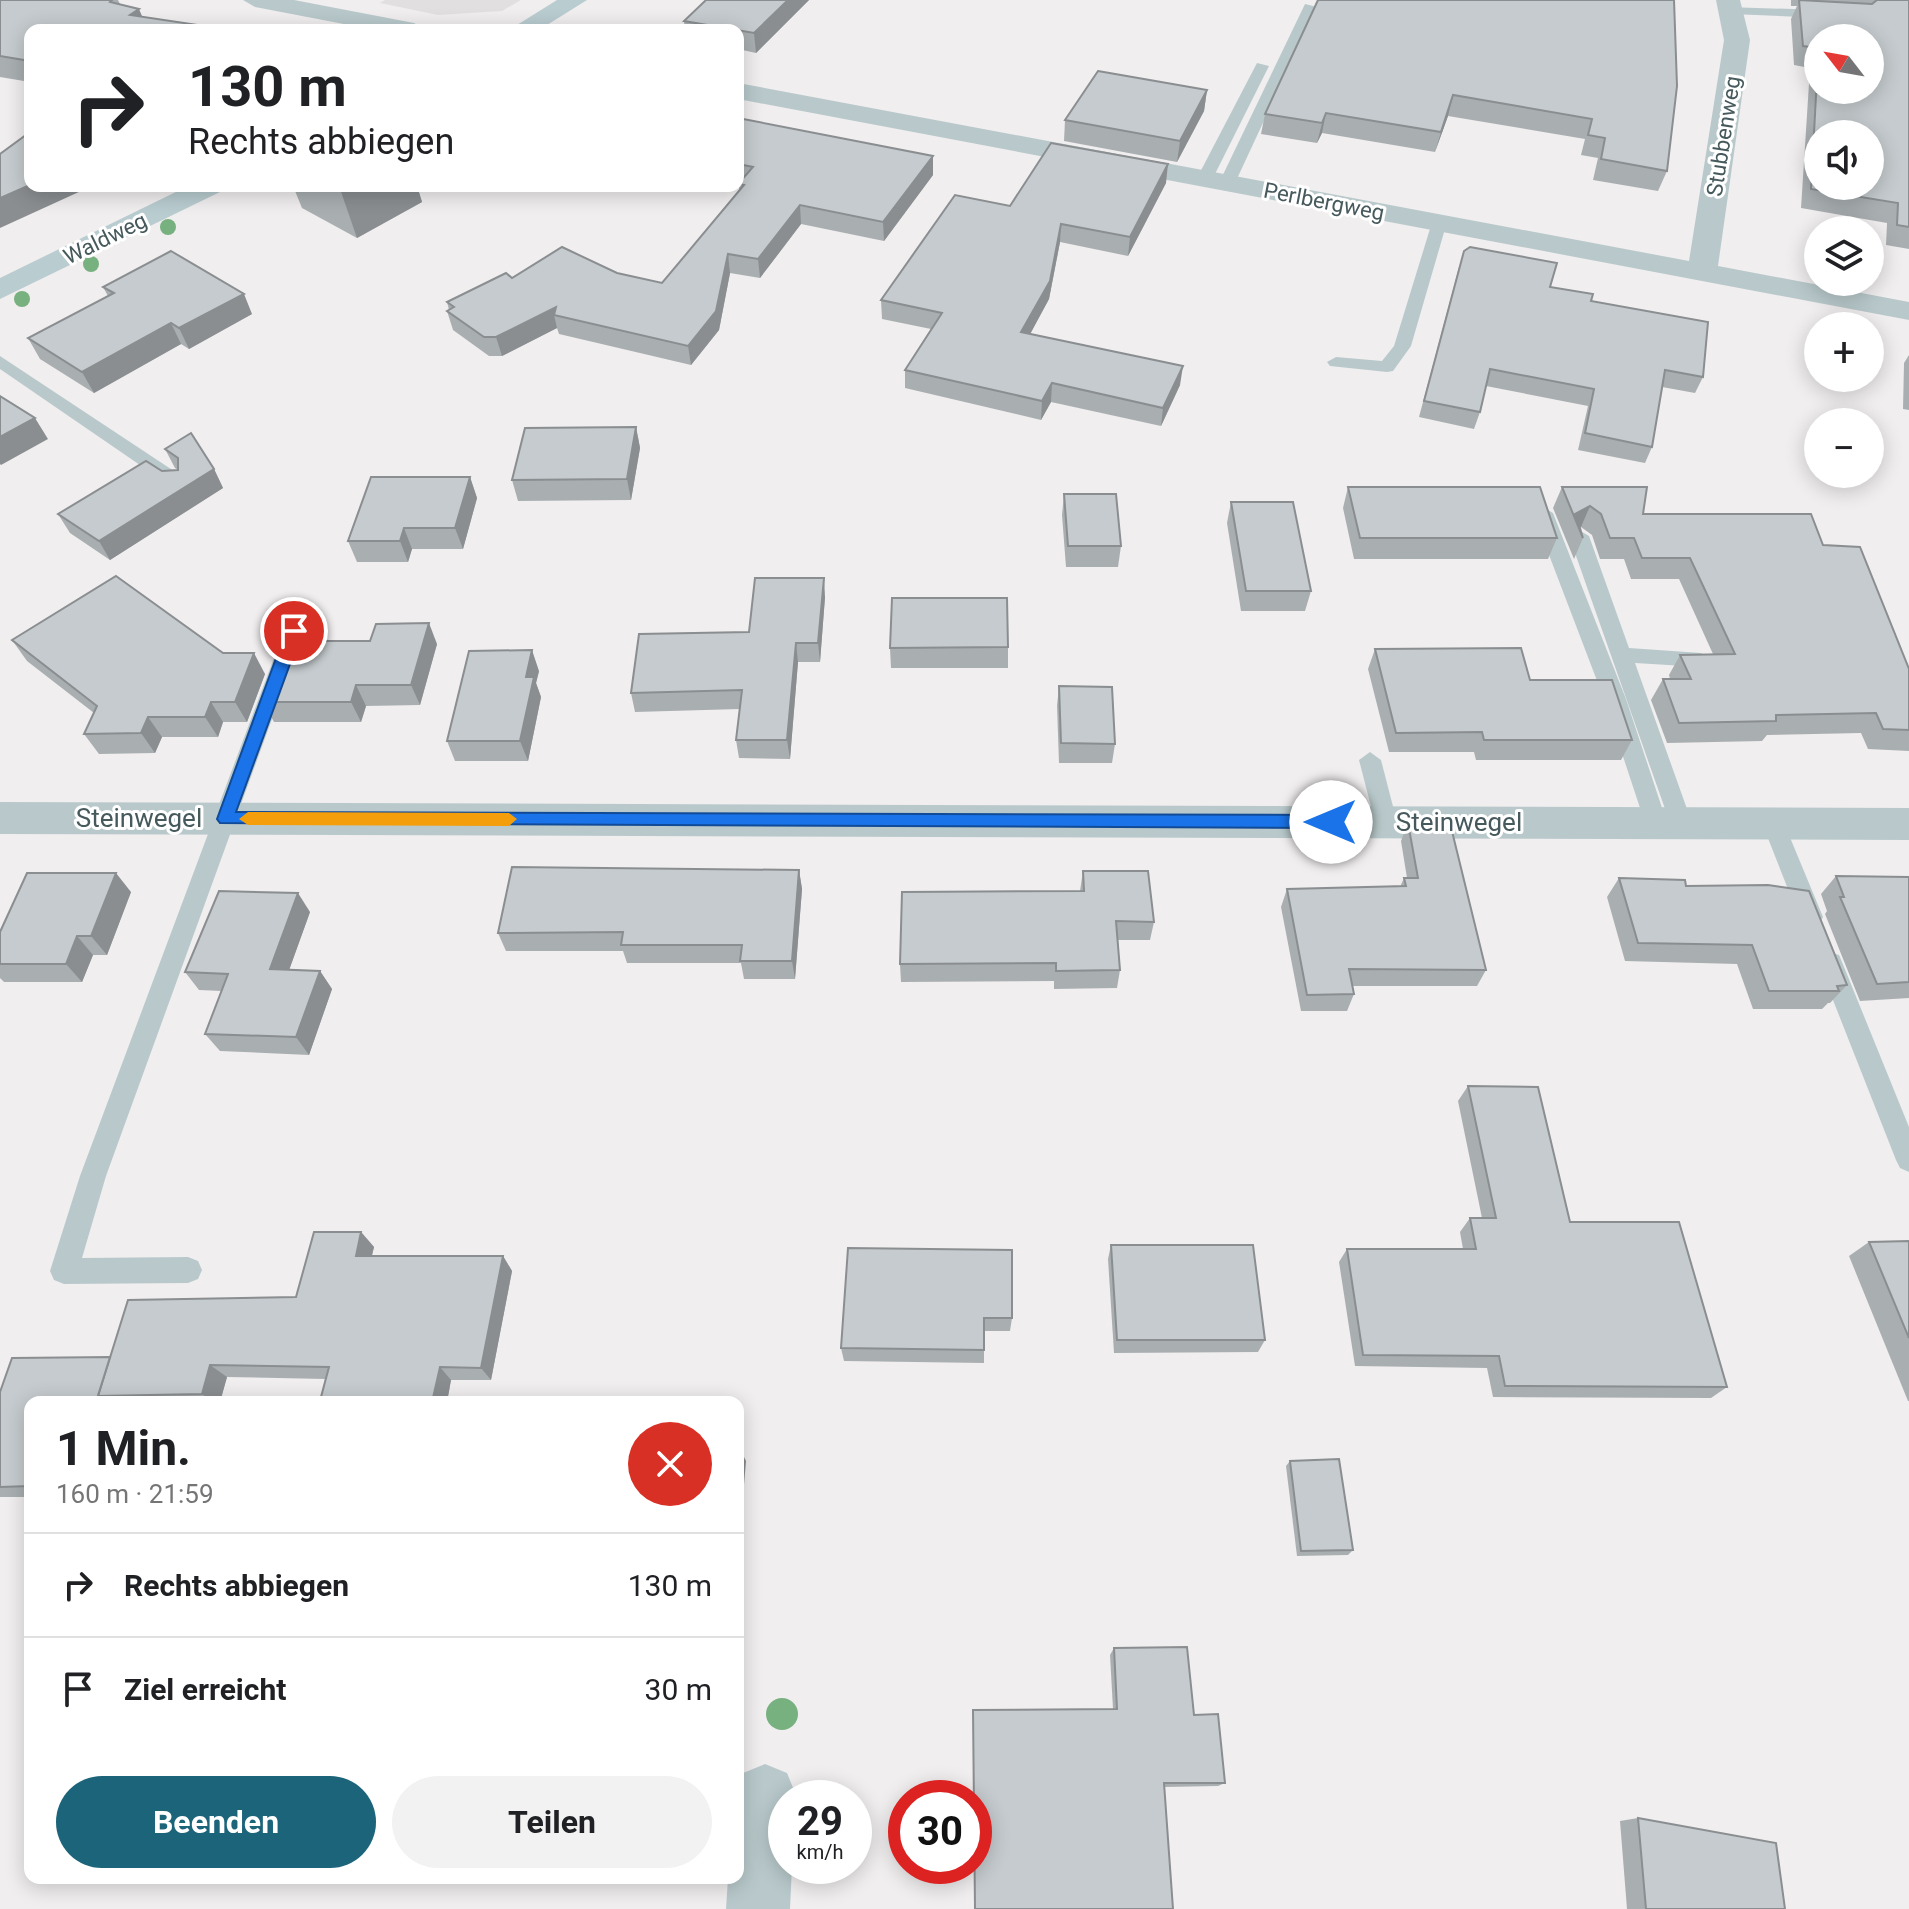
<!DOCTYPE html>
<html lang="de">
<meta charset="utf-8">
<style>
:root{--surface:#fff;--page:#f2f2f2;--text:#202124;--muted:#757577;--line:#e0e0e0;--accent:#1b647a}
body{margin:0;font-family:Roboto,sans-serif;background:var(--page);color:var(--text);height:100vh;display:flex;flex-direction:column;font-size:30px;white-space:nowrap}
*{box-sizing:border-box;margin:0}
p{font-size:26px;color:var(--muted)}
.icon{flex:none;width:44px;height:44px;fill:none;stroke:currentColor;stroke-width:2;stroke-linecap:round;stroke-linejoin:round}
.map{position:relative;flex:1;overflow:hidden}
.panel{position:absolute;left:24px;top:1396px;width:720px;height:488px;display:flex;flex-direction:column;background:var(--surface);border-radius:16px;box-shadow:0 4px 20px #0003}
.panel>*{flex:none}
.guide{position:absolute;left:24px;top:24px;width:720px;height:168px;border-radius:16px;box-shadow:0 4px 20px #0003;background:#fff;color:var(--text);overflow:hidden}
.needle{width:52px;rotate:301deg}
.controls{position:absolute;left:1804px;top:24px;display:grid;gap:16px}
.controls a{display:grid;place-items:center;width:80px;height:80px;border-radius:50%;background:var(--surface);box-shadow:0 4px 20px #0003;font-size:40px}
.speed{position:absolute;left:768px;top:1780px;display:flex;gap:16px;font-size:40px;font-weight:700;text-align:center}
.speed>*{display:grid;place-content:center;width:104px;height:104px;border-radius:50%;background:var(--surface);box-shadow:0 4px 20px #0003;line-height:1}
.speed small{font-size:20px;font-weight:400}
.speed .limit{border:12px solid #d22;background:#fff;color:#111}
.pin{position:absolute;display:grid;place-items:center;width:68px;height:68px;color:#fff;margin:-34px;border:4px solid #fff;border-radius:50%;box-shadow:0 2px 8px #0007}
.me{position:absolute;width:88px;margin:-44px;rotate:270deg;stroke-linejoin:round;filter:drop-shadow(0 0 6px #0008)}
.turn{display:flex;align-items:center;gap:28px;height:168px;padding:0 32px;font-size:36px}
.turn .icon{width:104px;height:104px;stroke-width:2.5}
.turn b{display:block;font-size:56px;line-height:68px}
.round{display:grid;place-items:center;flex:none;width:84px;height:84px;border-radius:42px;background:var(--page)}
.overview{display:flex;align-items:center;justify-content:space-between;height:136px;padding:0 32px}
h1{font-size:48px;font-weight:700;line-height:60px}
.action{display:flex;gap:16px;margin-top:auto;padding:16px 32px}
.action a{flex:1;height:92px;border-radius:48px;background:var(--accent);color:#fff;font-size:32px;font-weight:700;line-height:92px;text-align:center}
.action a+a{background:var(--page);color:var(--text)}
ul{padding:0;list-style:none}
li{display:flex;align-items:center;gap:24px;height:104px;padding:0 32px;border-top:2px solid var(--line)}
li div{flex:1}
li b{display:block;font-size:30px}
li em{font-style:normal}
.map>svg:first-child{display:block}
.education{fill:#e2dfe1}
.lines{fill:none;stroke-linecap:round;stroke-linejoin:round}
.service{fill:#b9c9cb;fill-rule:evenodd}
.minor{fill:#b9c9cb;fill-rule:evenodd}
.secondary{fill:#b9ccd0;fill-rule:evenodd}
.tree{fill:#78b180}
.wall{fill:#a9afb1}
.shaded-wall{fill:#8a8e90}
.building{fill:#c5cbce;stroke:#8a8e90;stroke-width:2;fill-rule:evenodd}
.route{fill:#1a73e8;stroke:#114b97;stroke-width:2}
.slow{fill:#f59e0b}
.labels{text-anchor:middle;stroke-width:6;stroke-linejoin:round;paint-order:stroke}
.far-street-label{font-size:22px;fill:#46595c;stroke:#fff}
.street-label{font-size:26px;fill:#46595c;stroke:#fff}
</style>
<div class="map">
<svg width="1909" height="1909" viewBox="0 0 1909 1909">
<rect width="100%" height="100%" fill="#f1eeef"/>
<!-- education -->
<path class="education" d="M385 0H521L502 11 438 15 380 3Z"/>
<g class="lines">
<!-- service -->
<g class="service">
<path d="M1305 4 1317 7 1235 183 1222 186 1219 183Z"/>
<path d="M1726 7 1824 10 1831 14 1824 18 1731 14 1726 13Z"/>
<path d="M1257 63 1269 66 1213 178 1200 181 1197 178Z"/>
<path d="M1433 219 1447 222 1411 346 1393 371 1387 372 1330 366 1327 362 1336 357 1382 361 1394 346Z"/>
<path d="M0 356 186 479V487H172L0 369Z"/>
<path d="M1543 507 1553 513 1626 699 1667 823 1664 829H1648L1645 823 1604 699 1533 513Z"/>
<path d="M1579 530 1589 536 1629 648 1701 653 1711 660 1701 667 1635 663 1692 823 1689 829H1673L1670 823 1569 536Z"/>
<path d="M294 624 304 631 106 1176 82 1258 188 1257 198 1261 202 1270 198 1279 188 1283 64 1284 54 1280 50 1271 80 1176 284 631Z"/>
<path d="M1370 752 1381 760 1397 822 1394 828H1378L1375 822 1359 760Z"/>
<path d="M1773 814 1781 817 1784 823 1823 917 1819 924 1811 927 1803 924 1799 917 1762 823 1765 817Z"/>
<path d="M1830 952 1839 955 1842 962 1909 1127V1172L1900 1168 1896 1160 1818 962 1821 955Z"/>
</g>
<!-- minor -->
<g class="minor">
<path d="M243 0H294L414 23 426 30H375L255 7Z"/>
<path d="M1716 0H1740L1750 40 1718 266 1909 302V320L738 99V83L1689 261 1724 40Z"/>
<path d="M0 802 1909 808V840L0 834Z"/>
<path d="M765 1764 787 1773 796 1795V1798H786V1866H792L790 1909H726L728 1878H738V1786L743 1773Z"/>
</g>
<!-- secondary -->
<g class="secondary">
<path d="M557 0H587L539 30H509Z"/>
<path d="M188 186H224L220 192 0 299V278Z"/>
</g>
</g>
<!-- trees -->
<g class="tree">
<circle cx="168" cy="227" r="8"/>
<circle cx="91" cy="264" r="8"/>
<circle cx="22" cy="299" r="8"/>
<circle cx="782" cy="1714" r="16"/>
</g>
<!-- wall -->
<g class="wall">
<path d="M0 0H118L120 4 30 30V82L0 77Z"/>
<path d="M706 0H809L756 53 738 49V30H685L684 21Z"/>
<path d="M1674 0 1667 171 1658 191 1593 180 1598 158 1581 155 1585 139 1448 116 1435 152 1322 133 1317 143 1261 134 1265 114Z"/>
<path d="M1791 0H1909V249L1886 245 1887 223 1801 208 1810 68 1794 65 1791 19 1797 6H1791Z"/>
<path d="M1207 90 1204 111 1177 162 1064 141 1065 120Z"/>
<path d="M738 118 933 175 884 241 801 224 760 278 730 273 719 330 691 365 559 334 557 328 502 356H489L453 330 447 311 449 310 447 302 512 278 617 273 662 283 739 190Z"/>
<path d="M1166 183 1128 256 1060 242 1049 299 1030 334 1180 385 1161 426 1051 402 1041 420 905 388V370L931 329 882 319 881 300 1010 206Z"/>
<path d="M293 186H417L422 202 357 238 302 208Z"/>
<path d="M1459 267 1550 287 1591 301 1703 377 1695 393 1662 387 1652 447 1645 463 1578 450 1588 406 1486 386 1480 412 1474 429 1419 417Z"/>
<path d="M103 287 252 314 189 349 181 344 94 393 40 359 28 338 108 296Z"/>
<path d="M1909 355V410L1903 409 1904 363Z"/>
<path d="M636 427 640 448 631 500 518 501 512 480Z"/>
<path d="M165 449 214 469 223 488 110 560 70 533 58 514 162 471 178 470 175 468Z"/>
<path d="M470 477 477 498 463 549H412L408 562H357L348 541Z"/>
<path d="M1348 487 1557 538 1548 559H1354L1343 508Z"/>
<path d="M1562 487 1643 514 1823 545 1909 669V751L1868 749 1861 733 1767 735 1762 741 1667 743 1651 700 1663 679H1670L1669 675 1680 655 1713 654 1679 579H1631L1624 559H1600L1592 535 1581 527 1583 538 1574 559 1553 508Z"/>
<path d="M1064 494 1121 546 1118 567H1066L1062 515Z"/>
<path d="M1231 502 1311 591 1305 611H1241L1227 523Z"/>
<path d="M825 597 820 662H798L790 759 739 758 736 740 740 709 635 712 631 693 749 632Z"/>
<path d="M12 640 223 653 265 674 247 722H223L218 737H162L155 753 99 754 84 734 94 713 27 661Z"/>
<path d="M437 644 420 705 366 706 361 722H274L263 702Z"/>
<path d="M1008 647V668H891L890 648Z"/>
<path d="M1375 649 1530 680 1632 740 1621 760H1476L1474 752H1389L1368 669Z"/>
<path d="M539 671 536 683 541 697 528 761H455L447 741Z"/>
<path d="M1059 686 1115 744 1112 763H1059L1057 706Z"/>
<path d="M1408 823 1486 970 1477 986H1352L1354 994 1347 1011H1301L1281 907 1287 889 1400 887 1404 878H1407L1401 841Z"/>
<path d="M799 870 802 889 795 979H744L741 963H627L623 951H506L498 933Z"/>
<path d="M1083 871 1154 922 1150 940H1118L1120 970 1117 988 1054 989V981L901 982 900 964 1080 891Z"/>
<path d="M1836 876 1909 877V998L1860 1001 1825 914 1827 911 1821 894Z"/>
<path d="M1619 878 1686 886 1847 985 1830 1003H1828L1822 1009H1753L1737 964 1625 961 1607 897Z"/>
<path d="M131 892 107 955H93L82 982H4L0 978V932Z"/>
<path d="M310 912 289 970 320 971 332 989 309 1055 220 1051 205 1034 222 991 199 990 185 972Z"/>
<path d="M1468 1086 1570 1222 1727 1387 1711 1398 1493 1397 1487 1368 1355 1366 1339 1262 1347 1249H1463L1460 1232 1470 1218H1482L1458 1101Z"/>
<path d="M361 1232 374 1247 372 1256H503L512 1271 491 1380H451L447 1402H327L321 1397 325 1379 227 1377 220 1402H30V1497H0V1392L296 1297Z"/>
<path d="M1909 1241V1401H1908L1849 1256 1869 1242Z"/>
<path d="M1111 1245 1265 1340 1258 1352 1114 1353 1108 1259Z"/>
<path d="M848 1248 1012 1318 1010 1331H984V1363L844 1361 841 1348Z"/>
<path d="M1290 1461 1353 1550 1348 1555 1297 1556 1286 1466Z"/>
<path d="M1114 1648 1194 1715 1225 1783 1218 1786 1164 1787 1113 1709 1110 1655Z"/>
<path d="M1638 1818 1785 1909H1627L1620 1821Z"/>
</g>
<!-- shaded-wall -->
<g class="shaded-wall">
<path d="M788 0H809L756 53 754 33Z"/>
<path d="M139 9 148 30 130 15Z"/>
<path d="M1207 90 1204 111 1177 162 1180 141Z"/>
<path d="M1453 95 1448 116 1435 152 1441 132Z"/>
<path d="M1326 113 1322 133 1317 143 1322 123Z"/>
<path d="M933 156V175L884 241 883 222Z"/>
<path d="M1168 164 1166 183 1128 256 1130 237Z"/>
<path d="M30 185V186H92L0 228V198Z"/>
<path d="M339 186H417L422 202 357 238Z"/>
<path d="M800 205 801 224 760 278 758 259Z"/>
<path d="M1061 224 1060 242 1049 299 1021 351V332Z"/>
<path d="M728 254 730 273 719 330 691 365 688 346Z"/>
<path d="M244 294 252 314 189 349 179 328Z"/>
<path d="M556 307 554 315 557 328 502 356 496 337Z"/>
<path d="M171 323 181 344 94 393 82 372Z"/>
<path d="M1183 366 1180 385 1161 426 1163 408Z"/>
<path d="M1052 383 1051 402 1041 420 1042 401Z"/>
<path d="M35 418 48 439 1 465 0 464V437Z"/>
<path d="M636 427 640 448 631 500 627 479Z"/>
<path d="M214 469 223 488 110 560 99 541Z"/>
<path d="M470 477 477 498 463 549 455 528Z"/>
<path d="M1590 506 1581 527 1579 528 1575 514Z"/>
<path d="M404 528 412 549 408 562 400 541Z"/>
<path d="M824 578 825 597 820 662 818 643Z"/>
<path d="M429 623 437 644 420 705 411 685Z"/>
<path d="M796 643 798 662 790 759 787 740Z"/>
<path d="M532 650 539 671 536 683 541 697 528 761 520 741 526 677Z"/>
<path d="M254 653 265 674 247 722 235 702Z"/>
<path d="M356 685 366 706 361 722 351 702Z"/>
<path d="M211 702 223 722 218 737 205 717Z"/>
<path d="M148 717 162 737 155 753 141 733Z"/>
<path d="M799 870 802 889 795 979 792 961Z"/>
<path d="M116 873 131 892 107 955 91 936Z"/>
<path d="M298 893 310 912 283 987 270 969Z"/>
<path d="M77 936 93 955 82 982 66 964Z"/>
<path d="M320 971 332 989 309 1055 296 1037Z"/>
<path d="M361 1232 374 1247 368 1270 356 1256Z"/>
<path d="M503 1256 512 1271 491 1380 481 1368Z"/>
<path d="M110 1357 98 1396 108 1402H96Z"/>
<path d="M210 1365 227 1377 220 1402H213L202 1394Z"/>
<path d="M440 1367 451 1380 447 1402H437L433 1398Z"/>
<path d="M741 1451 746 1461 738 1556V1487Z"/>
</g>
<!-- building -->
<g class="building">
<path d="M0 0H112L110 2 139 9 130 15 231 30H30V61L0 56Z"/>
<path d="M706 0H788L754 33 684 21Z"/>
<path d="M1318 0H1674L1677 86 1667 171 1601 159 1605 138 1588 135 1592 119 1453 95 1441 132 1326 113 1322 123 1265 114Z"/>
<path d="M1799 0 1872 4 1877 0H1909V227L1897 225 1898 203 1811 189 1818 58V90H1870V38H1818V48L1803 46ZM1818 134H1870V186H1818Z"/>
<path d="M1098 71 1207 90 1180 141 1065 120Z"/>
<path d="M738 118 933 156 883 222 800 205 758 259 728 254 716 311 688 346 554 315 556 307 496 337H484L447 311 454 307 447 302 506 273 512 278 562 247 617 273 662 283 744 185 738 184 753 167 738 164Z"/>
<path d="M30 132V185L0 198V154Z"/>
<path d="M1051 143 1168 164 1130 237 1061 224 1050 281 1021 332 1183 366 1163 408 1052 383 1042 401 905 370 942 313 881 300 955 195 1010 206Z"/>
<path d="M1470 247 1557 263 1550 287 1593 294 1591 301 1708 322 1703 377 1665 370 1652 447 1585 433 1594 389 1490 369 1480 412 1424 401 1464 251Z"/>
<path d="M171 251 244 294 179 328 171 323 82 372 28 338 114 293 103 287Z"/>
<path d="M0 396 35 418 0 437Z"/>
<path d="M636 427 627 479 512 480 525 428Z"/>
<path d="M191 433 214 469 99 541 58 514 146 461 162 471 178 470V458L165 449Z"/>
<path d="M371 477H470L455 528H404L400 541H348Z"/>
<path d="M1348 487H1540L1557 538H1360Z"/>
<path d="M1562 487H1647L1643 514H1811L1823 545 1860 547 1909 669V730L1883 729 1876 713 1776 715V721L1679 723 1663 679H1691L1680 655 1735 654 1690 558H1642L1634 538H1610L1601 514 1590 506 1575 514 1583 538Z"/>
<path d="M1064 494H1116L1121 546H1068Z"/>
<path d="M1231 502H1293L1311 591H1246Z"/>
<path d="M116 576 223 653H254L235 702H211L205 717H148L141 733 84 734 97 706 12 640Z"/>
<path d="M755 578H824L818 643H796L787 740H736L742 690 631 693 639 634 749 632Z"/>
<path d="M892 598H1007L1008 647 890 648Z"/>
<path d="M429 623 411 685H356L351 702H263L281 653H313L317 641H370L376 624Z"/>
<path d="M1521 648 1530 680H1612L1632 740H1484L1482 732 1396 733 1375 649Z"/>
<path d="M532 650 526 677H534L520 741H447L469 651Z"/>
<path d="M1059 686 1112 687 1115 744 1061 743Z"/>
<path d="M1408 823H1450L1486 970 1349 969 1354 994 1307 995 1287 889 1406 886 1404 878H1418Z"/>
<path d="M512 867 799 870 792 961H740L742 945H621L623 932 498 933Z"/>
<path d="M1083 871H1148L1154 922 1116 921 1120 970 1056 971V963L900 964 902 892 1084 891Z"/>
<path d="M27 873H116L91 936H77L66 964H0V932Z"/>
<path d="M1836 876 1909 877V982L1877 984 1840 897H1844Z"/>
<path d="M1619 878 1685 880 1686 886 1768 885 1809 891 1847 985 1837 986 1839 991H1769L1752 945 1638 943Z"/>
<path d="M219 891 298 893 270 969 320 971 296 1037 205 1034 228 974 185 972Z"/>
<path d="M1468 1086 1538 1087 1570 1222H1679L1727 1387 1505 1386 1499 1356 1363 1355 1347 1249H1476L1470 1218H1496Z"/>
<path d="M314 1232H361L356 1256H503L481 1368 440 1367 433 1398 321 1397 329 1367 210 1365 202 1394 98 1396 128 1300 296 1297Z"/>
<path d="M1909 1241V1338L1869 1242Z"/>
<path d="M1111 1245H1253L1265 1340H1117Z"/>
<path d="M848 1248 1012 1250V1318H984V1350L841 1348Z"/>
<path d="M110 1357 96 1402H30V1486L0 1487V1392L12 1358Z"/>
<path d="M738 1451H741L738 1487Z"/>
<path d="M1339 1459 1353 1550 1301 1551 1290 1461Z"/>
<path d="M1187 1647 1194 1715 1218 1714 1225 1783H1164L1173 1909H975L973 1710 1117 1709 1114 1648Z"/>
<path d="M1638 1818 1776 1843 1785 1909H1646Z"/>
</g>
<!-- route -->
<path class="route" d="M294 625 302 631 236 812 1331 815 1340 822 1331 828 220 823 217 819 286 631Z"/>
<!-- slow -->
<path class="slow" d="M248 812 509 813 517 819 509 826 248 825 239 819Z"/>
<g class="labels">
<!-- far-street labels -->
<g class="far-street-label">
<text transform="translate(1723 136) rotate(-81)" y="8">Stubbenweg</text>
<text transform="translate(1324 201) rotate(11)" y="8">Perlbergweg</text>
<text transform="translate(105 238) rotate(-26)" y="8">Waldweg</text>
</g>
<!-- street labels -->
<g class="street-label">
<text x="139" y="827">Steinwegel</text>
<text x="1459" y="831">Steinwegel</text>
</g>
</g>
</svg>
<div class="controls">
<a><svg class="needle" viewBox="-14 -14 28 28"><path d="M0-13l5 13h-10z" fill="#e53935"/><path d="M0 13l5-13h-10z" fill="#757577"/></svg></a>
<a><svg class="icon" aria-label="sound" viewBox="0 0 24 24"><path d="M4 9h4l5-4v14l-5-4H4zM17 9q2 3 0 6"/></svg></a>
<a><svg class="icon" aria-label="layers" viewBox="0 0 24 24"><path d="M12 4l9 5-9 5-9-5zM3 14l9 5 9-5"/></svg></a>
<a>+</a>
<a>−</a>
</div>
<div class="speed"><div>29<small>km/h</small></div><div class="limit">30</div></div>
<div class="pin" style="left:294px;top:631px;background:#d93025"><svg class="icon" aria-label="arrive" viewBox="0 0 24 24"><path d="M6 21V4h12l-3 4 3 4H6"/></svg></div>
<svg class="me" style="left:1331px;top:822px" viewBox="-20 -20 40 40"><circle r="19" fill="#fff"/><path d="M0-13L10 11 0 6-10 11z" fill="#1a73e8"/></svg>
<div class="guide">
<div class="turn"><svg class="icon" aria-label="right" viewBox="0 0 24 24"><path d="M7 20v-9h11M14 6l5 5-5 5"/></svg><div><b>130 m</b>Rechts abbiegen</div></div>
</div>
<section class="panel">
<div class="overview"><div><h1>1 Min.</h1><p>160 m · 21:59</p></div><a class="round" style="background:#d93025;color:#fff"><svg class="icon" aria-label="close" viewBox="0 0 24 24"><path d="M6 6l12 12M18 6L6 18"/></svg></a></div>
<ul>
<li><svg class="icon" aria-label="right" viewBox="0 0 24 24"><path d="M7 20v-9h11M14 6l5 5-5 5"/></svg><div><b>Rechts abbiegen</b></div><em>130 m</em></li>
<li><svg class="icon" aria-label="arrive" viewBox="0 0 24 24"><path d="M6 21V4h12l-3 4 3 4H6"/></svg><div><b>Ziel erreicht</b></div><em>30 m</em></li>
</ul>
<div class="action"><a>Beenden</a><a>Teilen</a></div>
</section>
</div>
